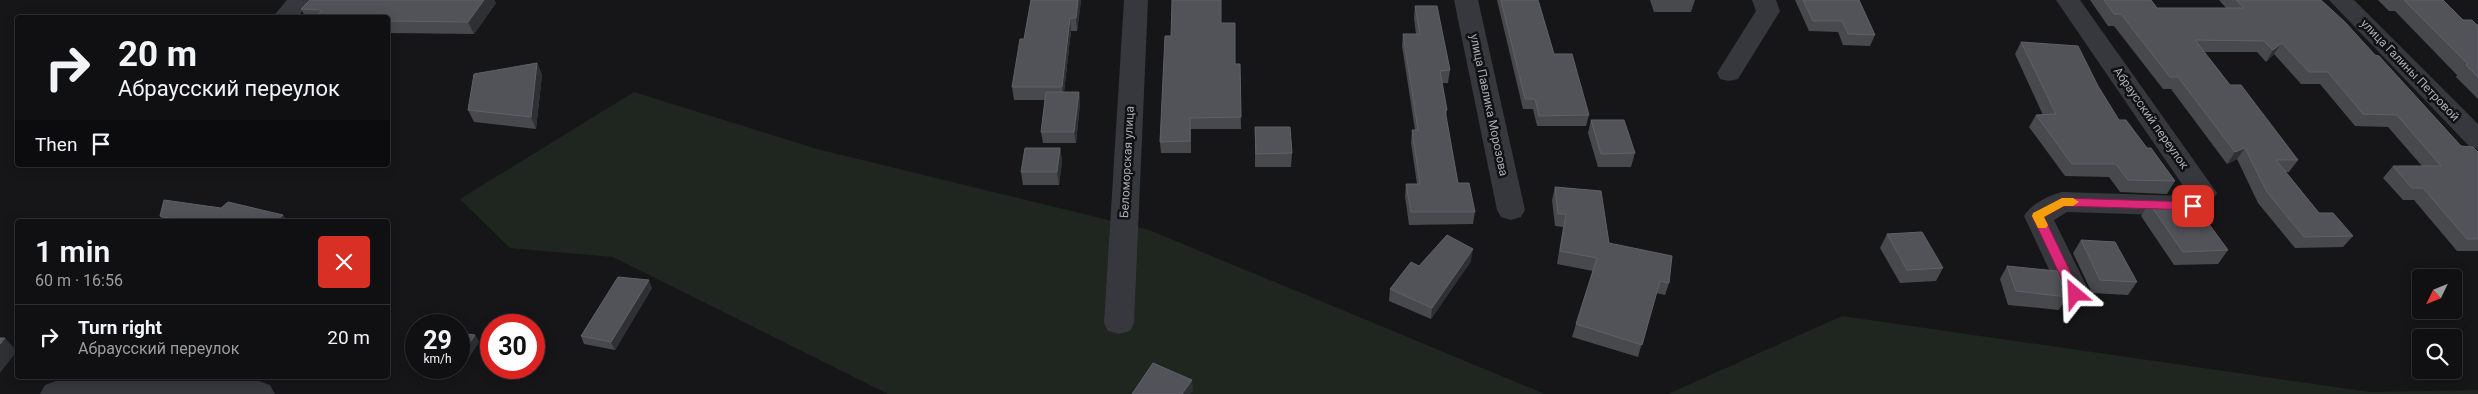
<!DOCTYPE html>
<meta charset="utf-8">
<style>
:root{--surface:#101012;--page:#19191b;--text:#f1f3f6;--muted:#9c9d9f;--line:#303032}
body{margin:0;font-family:Roboto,sans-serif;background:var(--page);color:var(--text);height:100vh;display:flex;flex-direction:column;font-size:19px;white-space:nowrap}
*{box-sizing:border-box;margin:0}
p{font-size:16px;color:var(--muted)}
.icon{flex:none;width:28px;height:28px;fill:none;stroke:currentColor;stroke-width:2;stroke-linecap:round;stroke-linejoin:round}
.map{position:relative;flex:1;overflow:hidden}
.side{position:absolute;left:15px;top:219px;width:375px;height:160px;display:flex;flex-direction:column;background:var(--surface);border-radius:5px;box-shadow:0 2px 12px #0003,0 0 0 1px var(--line)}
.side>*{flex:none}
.top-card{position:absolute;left:15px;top:15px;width:375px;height:152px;border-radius:5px;box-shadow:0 2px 12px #0003,0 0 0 1px var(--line);background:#101012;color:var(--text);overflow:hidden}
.needle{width:32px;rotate:227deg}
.fabs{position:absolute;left:2412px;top:269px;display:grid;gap:10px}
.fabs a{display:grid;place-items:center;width:50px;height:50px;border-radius:5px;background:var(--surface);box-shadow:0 2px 12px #0003,0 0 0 1px var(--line);font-size:25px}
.speed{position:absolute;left:405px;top:314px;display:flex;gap:10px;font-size:25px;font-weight:700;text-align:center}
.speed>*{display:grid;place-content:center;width:65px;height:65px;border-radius:50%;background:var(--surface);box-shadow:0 2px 12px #0003,0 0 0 1px var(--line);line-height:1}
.speed small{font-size:12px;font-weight:400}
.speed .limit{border:8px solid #d22;background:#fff;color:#111}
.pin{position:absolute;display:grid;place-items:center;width:42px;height:42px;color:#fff;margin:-21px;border-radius:10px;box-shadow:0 2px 8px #0006}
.me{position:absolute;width:55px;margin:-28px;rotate:334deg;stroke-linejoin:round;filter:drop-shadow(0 0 4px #0008)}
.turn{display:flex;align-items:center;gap:18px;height:105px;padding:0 20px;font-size:22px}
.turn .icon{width:65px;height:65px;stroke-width:2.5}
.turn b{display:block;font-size:35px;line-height:42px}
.then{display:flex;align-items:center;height:48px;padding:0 20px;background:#0003;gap:10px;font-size:19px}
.round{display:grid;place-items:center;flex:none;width:52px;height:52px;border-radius:5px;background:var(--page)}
.head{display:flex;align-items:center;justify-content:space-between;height:85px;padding:0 20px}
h1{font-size:30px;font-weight:600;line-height:38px}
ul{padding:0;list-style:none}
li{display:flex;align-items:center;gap:15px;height:65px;padding:0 20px;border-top:1px solid var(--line)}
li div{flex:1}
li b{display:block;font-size:19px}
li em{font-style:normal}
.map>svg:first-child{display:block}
.green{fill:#1e261f}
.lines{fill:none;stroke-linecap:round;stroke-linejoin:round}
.minor{fill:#37383d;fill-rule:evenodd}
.wall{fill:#47494d}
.shaded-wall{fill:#2f3033}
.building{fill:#525359;stroke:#5f6168}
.route{fill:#db2777;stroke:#8e194d}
.slow{fill:#f59e0b}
.labels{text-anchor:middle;stroke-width:5;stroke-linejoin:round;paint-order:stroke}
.street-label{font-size:12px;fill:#a8adb8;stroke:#111113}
</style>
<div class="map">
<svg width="2478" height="394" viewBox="0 0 2478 394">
<rect width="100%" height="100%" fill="#161618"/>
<!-- green -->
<g class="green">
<path d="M634 92 817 149 1149 230 1545 394H888L613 257 510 248 460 199Z"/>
<path d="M1842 316 2370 392 2478 390V394H1668Z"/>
</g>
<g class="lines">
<!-- minor -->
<g class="minor">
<path d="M287 0H312L297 18H272Z"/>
<path d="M1124 0H1148L1134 323 1130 331 1119 334 1108 331 1104 323Z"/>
<path d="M1454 0H1478L1525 210 1521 217 1511 220 1501 217 1497 210Z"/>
<path d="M1752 0H1776L1780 11 1738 79 1729 81 1720 79 1717 73 1756 11Z"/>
<path d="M2056 0H2080L2217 193 2203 213 2193 216 2067 212 2054 220 2090 293 2085 301 2075 304 2065 301 2060 293 2024 216C2031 204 2048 196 2062 192L2186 196 2188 193Z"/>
<path d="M2329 0H2354L2478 124V149L2469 146Z"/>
<path d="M56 381H259L270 385 275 394H40L45 385Z"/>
</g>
</g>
<!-- wall -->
<g class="wall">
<path d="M310 0H494L496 3 474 34 388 33V18H306L301 9Z"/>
<path d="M1031 0H1081L1077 31H1071L1064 92H1079L1080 103 1076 143H1043L1041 132 1045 100H1014L1012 87 1024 39Z"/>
<path d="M1497 0H1538L1554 54 1589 115 1586 126H1537L1533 109H1523Z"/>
<path d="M1650 0H1695L1691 12H1654Z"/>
<path d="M1795 0H1859L1875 35 1870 46 1843 45 1838 32 1809 31Z"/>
<path d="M2090 0H2151L2157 8H2226L2219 0H2321L2375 55 2461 146 2478 152V251H2457L2414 200H2403L2383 178 2393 166H2422L2388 127 2355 126 2320 84H2301L2274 54 2266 62 2257 52H2204L2230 85 2298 160 2289 172H2286L2319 213 2353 236 2343 247 2295 248 2258 203 2237 159 2227 164 2171 89H2163L2114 26H2108Z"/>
<path d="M2378 0H2443L2463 20 2478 25V99L2456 77 2457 75 2395 11H2389Z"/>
<path d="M1415 6 1450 70 1448 83H1442L1447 110 1446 117 1458 183 1475 212 1473 224 1409 225 1405 196 1406 184H1417L1411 143 1412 130H1415L1402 46 1403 34H1416L1414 18Z"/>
<path d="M1221 23 1235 64H1240L1241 129H1191V153H1161L1160 142 1171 36Z"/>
<path d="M2021 42 2098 86 2119 120 2147 148 2175 181 2167 194 2120 192 2109 177 2065 176 2029 127 2036 115H2043L2015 54Z"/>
<path d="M537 63 542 75 536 129 474 122 468 110Z"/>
<path d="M1591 120 1635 153 1631 167H1598L1588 133Z"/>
<path d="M1255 127 1292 153 1291 167H1255Z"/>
<path d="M1060 148 1062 161 1059 185H1023L1021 172Z"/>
<path d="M1555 187 1609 243 1669 283 1665 295 1656 293 1638 357 1572 337 1576 324 1593 271 1557 264 1563 227 1555 226 1552 200Z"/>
<path d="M2149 203 2228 250 2218 264 2174 265 2141 216Z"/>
<path d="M221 208 283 215 287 221H164L160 216Z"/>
<path d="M1887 234 1943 268 1936 281 1900 283 1880 248Z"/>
<path d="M2081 240 2137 282 2128 295 2092 293 2073 253Z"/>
<path d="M1471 261 1431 319 1389 301 1390 289 1419 266Z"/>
<path d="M2007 266 2067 297 2059 310 2008 305 2000 279Z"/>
<path d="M652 288 615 350 584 344 581 336Z"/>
<path d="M475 335 479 342 460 371 433 368H459Z"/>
</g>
<!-- shaded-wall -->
<g class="shaded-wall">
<path d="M484 0H494L496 3 474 34 468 22Z"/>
<path d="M1078 0H1081V2L1077 31 1076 18Z"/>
<path d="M1070 18 1071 31 1063 100 1062 87Z"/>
<path d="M2282 43 2274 54 2266 62 2273 50Z"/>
<path d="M537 63 542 75 536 129 531 117Z"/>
<path d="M1079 92 1080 103 1076 143 1074 132Z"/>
<path d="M1060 148 1062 161 1059 185 1057 172Z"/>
<path d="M2245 148 2237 159 2227 164 2235 152Z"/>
<path d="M283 215 287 221H276Z"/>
<path d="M1473 249 1471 261 1431 319 1432 308Z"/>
<path d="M649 280 652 288 615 350 611 342Z"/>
<path d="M475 335 479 342 460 371 458 368H459V358Z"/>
<path d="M5 338 17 351 0 373V344Z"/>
<path d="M1192 380 1193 391 1190 394H1182Z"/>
</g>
<!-- building -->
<g class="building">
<path d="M310 0H484L468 22 388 21V18H316L322 10 301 9Z"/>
<path d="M1031 0H1078L1076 18H1070L1062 87H1012L1020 39H1024Z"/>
<path d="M1172 0H1221V23H1235V64H1240L1241 117 1190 118V141L1160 142 1165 36H1171Z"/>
<path d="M1501 0H1538L1554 54H1572L1589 115 1539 116 1535 99H1525Z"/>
<path d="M1803 0H1859L1875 35 1848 34 1842 21H1813Z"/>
<path d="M2104 0H2151L2157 8H2244L2236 0H2321L2345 22 2375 55 2379 56 2461 146 2473 147 2478 152V239H2467L2423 188H2412L2393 166H2441L2397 115 2363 114 2328 72H2309L2282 43 2273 50 2264 41 2195 40 2230 85H2241L2298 160H2276L2319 213H2333L2353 236 2304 237 2267 192 2245 148 2235 152 2178 77H2170L2121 14H2114Z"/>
<path d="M2404 0H2443L2463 20H2472L2477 25H2478V77L2466 65 2468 64Z"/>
<path d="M1415 6H1437L1450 70 1440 71 1447 110H1445L1458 183H1469L1475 212H1411L1406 184H1420L1412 130H1418L1403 34H1420Z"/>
<path d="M2021 42 2078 46 2098 86 2119 120H2126L2147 148H2151L2175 181 2128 180 2116 164H2072L2036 115 2056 114Z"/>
<path d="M537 63 531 117 468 110 474 74Z"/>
<path d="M1046 92H1079L1074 132H1041Z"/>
<path d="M1591 120H1624L1635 153 1601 154Z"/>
<path d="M1255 127H1290L1292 153 1256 154Z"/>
<path d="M1025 148H1060L1057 172H1021Z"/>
<path d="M1555 187 1601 191 1609 243 1672 256 1669 283 1660 281 1642 345 1576 324 1597 258 1560 251 1566 214H1558Z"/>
<path d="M164 200 221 208 228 202 283 215 276 221H180L160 216Z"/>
<path d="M2149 203 2195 205 2228 250 2183 252Z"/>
<path d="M1922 232 1943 268 1907 270 1887 234Z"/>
<path d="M1447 235 1473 249 1432 308 1390 289 1411 262 1419 266Z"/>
<path d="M2081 240 2115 242 2137 282 2100 280Z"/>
<path d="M2007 266 2057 271 2067 297 2016 291Z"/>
<path d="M618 277 649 280 611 342 581 336Z"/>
<path d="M459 333 475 335 459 358Z"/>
<path d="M0 338H5L0 344Z"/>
<path d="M1153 363 1192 380 1182 394H1132Z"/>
</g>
<!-- route -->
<path class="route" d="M2062 198 2193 202 2199 206 2193 210 2064 206 2044 217 2081 294 2075 298 2069 294 2032 216Z"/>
<!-- slow -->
<path class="slow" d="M2062 198H2073L2079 202 2073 206H2064L2044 217 2048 225 2046 228H2038L2032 216 2033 213Z"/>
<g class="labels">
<!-- street labels -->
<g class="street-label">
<text transform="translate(2410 70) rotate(46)" y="4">улица Галины Петровой</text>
<text transform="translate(1489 105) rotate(78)" y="4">улица Павлика Морозова</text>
<text transform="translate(2151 118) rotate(55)" y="4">Абраусский переулок</text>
<text transform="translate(1127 162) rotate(-87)" y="4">Беломорская улица</text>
</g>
</g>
</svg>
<div class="fabs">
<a><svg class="needle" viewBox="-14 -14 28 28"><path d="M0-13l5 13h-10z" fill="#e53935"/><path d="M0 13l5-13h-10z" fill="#9c9d9f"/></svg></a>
<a><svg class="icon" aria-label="search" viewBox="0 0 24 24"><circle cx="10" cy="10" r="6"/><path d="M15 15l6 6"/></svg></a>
</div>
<div class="speed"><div>29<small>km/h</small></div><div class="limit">30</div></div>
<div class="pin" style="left:2193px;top:206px;background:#d93025"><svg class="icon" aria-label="arrive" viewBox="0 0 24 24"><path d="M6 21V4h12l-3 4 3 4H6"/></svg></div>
<svg class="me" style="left:2075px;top:294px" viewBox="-20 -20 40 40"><path d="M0-17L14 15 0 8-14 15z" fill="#db2777" stroke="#fff" stroke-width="4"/></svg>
<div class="top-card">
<div class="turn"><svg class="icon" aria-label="right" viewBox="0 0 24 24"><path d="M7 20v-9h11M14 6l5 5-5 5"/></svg><div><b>20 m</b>Абраусский переулок</div></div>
<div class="then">Then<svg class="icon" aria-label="arrive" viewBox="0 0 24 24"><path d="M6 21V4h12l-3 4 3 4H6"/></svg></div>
</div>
<section class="side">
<div class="head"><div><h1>1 min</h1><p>60 m · 16:56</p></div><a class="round" style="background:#d93025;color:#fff"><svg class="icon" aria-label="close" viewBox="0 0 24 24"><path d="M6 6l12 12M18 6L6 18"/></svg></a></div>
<ul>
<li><svg class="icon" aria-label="right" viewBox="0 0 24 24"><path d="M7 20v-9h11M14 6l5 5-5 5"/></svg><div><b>Turn right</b><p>Абраусский переулок</p></div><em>20 m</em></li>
</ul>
</section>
</div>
